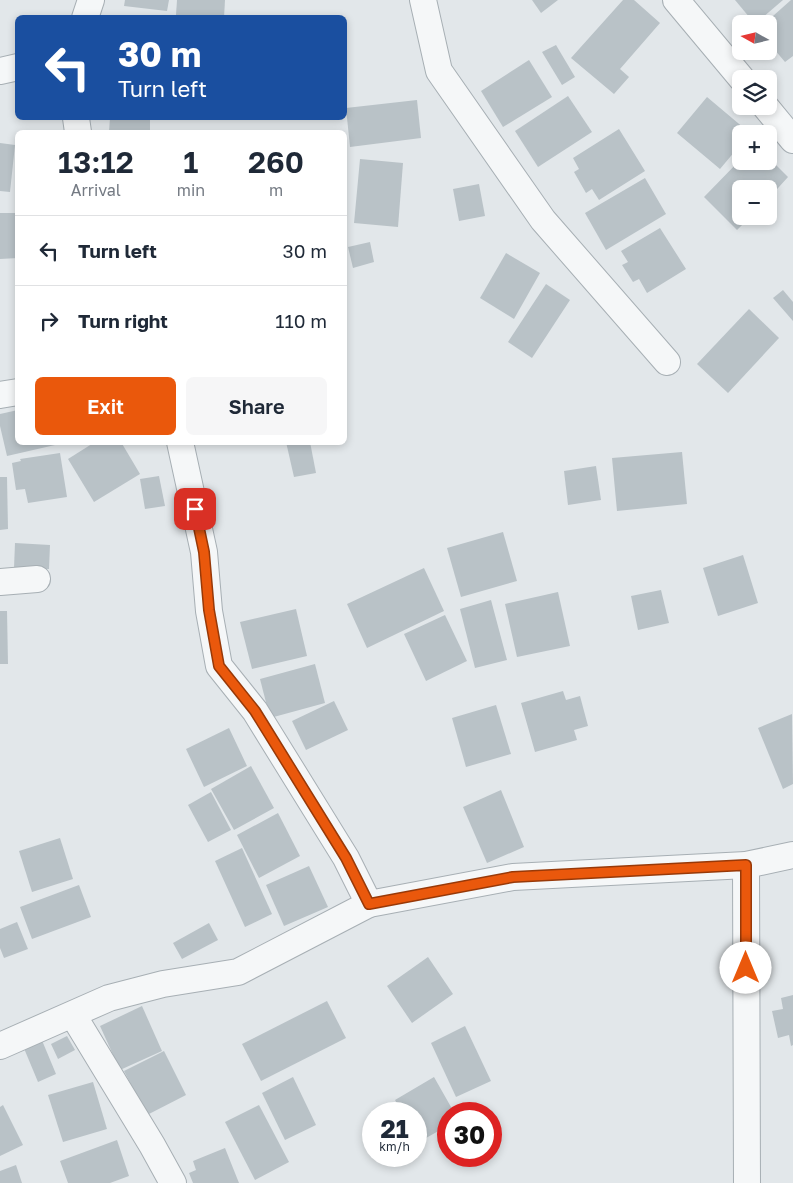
<!DOCTYPE html>
<meta charset="utf-8">
<style>
:root{--surface:#fff;--page:#f6f6f7;--text:#1f2937;--muted:#747a83;--line:#e0e1e3;--accent:#ea580c}
body{margin:0;font-family:"Golos Text",sans-serif;background:var(--page);color:var(--text);height:100vh;display:flex;flex-direction:column;font-size:19px;white-space:nowrap}
*{box-sizing:border-box;margin:0}
p{font-size:16px;color:var(--muted)}
.icon{flex:none;width:28px;height:28px;fill:none;stroke:currentColor;stroke-width:2;stroke-linecap:round;stroke-linejoin:round}
.map{position:relative;flex:1;overflow:hidden}
.drawer{position:absolute;left:15px;top:130px;width:332px;height:315px;display:flex;flex-direction:column;background:var(--surface);border-radius:8px;box-shadow:0 2px 8px #0003}
.drawer>*{flex:none}
.banner{position:absolute;left:15px;top:15px;width:332px;height:105px;border-radius:8px;box-shadow:0 2px 8px #0003;background:#1a4fa0;color:#fff;overflow:hidden}
.needle{width:32px;rotate:278deg}
.buttons{position:absolute;left:732px;top:15px;display:grid;gap:10px}
.buttons a{display:grid;place-items:center;width:45px;height:45px;border-radius:8px;background:var(--surface);box-shadow:0 2px 8px #0003;font-size:25px}
.speed{position:absolute;left:362px;top:1102px;display:flex;gap:10px;font-size:25px;font-weight:700;text-align:center}
.speed>*{display:grid;place-content:center;width:65px;height:65px;border-radius:50%;background:var(--surface);box-shadow:0 2px 8px #0003;line-height:1}
.speed small{font-size:12px;font-weight:400}
.speed .limit{border:8px solid #d22;background:#fff;color:#111}
.pin{position:absolute;display:grid;place-items:center;width:42px;height:42px;color:#fff;margin:-21px;border-radius:10px;box-shadow:0 2px 8px #0006}
.me{position:absolute;width:55px;margin:-28px;rotate:0deg;stroke-linejoin:round;filter:drop-shadow(0 0 4px #0008)}
.turn{display:flex;align-items:center;gap:18px;height:105px;padding:0 20px;font-size:22px}
.turn .icon{width:65px;height:65px;stroke-width:2.5}
.turn b{display:block;font-size:35px;line-height:42px}
.eta{display:flex;justify-content:space-evenly;align-items:center;height:85px;text-align:center}
.eta b{font-size:30px;font-weight:600;line-height:35px}
.action{display:flex;gap:10px;margin-top:auto;padding:10px 20px}
.action a{flex:1;height:58px;border-radius:8px;background:var(--accent);color:#fff;font-size:20px;font-weight:600;line-height:58px;text-align:center}
.action a+a{background:var(--page);color:var(--text)}
ul{padding:0;list-style:none}
li{display:flex;align-items:center;gap:15px;height:70px;padding:0 20px;border-top:1px solid var(--line)}
li div{flex:1}
li b{display:block;font-size:19px}
li em{font-style:normal}
.map>svg:first-child{display:block}
.building{fill:#b9c2c7}
.lines{fill:none;stroke-linecap:round;stroke-linejoin:round}
.street-casing{stroke:#a7afb4;stroke-width:28}
.street{stroke:#f5f7f8;stroke-width:26}
.route-casing{stroke:#983908;stroke-width:12}
.route{stroke:#ea580c;stroke-width:9}
</style>
<div class="map">
<svg width="793" height="1183" viewBox="0 0 793 1183">
<rect width="100%" height="100%" fill="#e2e7ea"/>
<!-- building -->
<g class="building">
<path d="M125 0H169L167 11 124 6Z"/>
<path d="M177 0H225L224 18 176 15Z"/>
<path d="M532 0H558L541 13Z"/>
<path d="M623 0H634L660 23 620 69 629 77 614 94 571 58Z"/>
<path d="M735 0H783L755 24Z"/>
<path d="M791 0H793V56L785 62 769 43V24H764Z"/>
<path d="M556 45 575 77 562 85 542 52Z"/>
<path d="M529 60 552 97 503 127 481 91Z"/>
<path d="M568 96 592 132 538 167 515 131Z"/>
<path d="M707 97 751 134H741V144L720 169 677 133Z"/>
<path d="M417 100 421 138 350 147 346 108Z"/>
<path d="M110 118H150V132H109Z"/>
<path d="M619 129 645 171 599 200 592 189 586 193 574 172 579 169 573 158Z"/>
<path d="M0 143 15 145 10 192 0 191Z"/>
<path d="M769 158 788 177 769 198V189H741V216H751L737 230 704 197 741 159V161H769Z"/>
<path d="M360 159 403 163 398 227 354 223Z"/>
<path d="M645 178 666 214 606 250 585 213Z"/>
<path d="M479 184 485 216 459 221 453 189Z"/>
<path d="M0 213H18V258L0 259Z"/>
<path d="M660 228 686 269 647 293 639 279 633 282 622 265 628 262 621 251Z"/>
<path d="M370 242 374 262 353 268 348 247Z"/>
<path d="M506 253 540 273 514 319 480 298Z"/>
<path d="M546 284 570 300 532 358 508 342Z"/>
<path d="M783 290 793 302V321L773 298Z"/>
<path d="M749 309 779 338 728 393 697 364Z"/>
<path d="M18 410V442H54L55 445 7 456 0 426V414Z"/>
<path d="M95 442H121L140 474 94 502 68 459Z"/>
<path d="M286 442H310L316 473 294 477Z"/>
<path d="M682 452 687 504 617 511 612 458Z"/>
<path d="M60 453 67 497 28 503 25 489 16 490 12 463 21 461 20 459Z"/>
<path d="M596 466 601 500 568 505 564 471Z"/>
<path d="M159 476 165 506 145 509 140 479Z"/>
<path d="M0 477H7L8 529 0 530Z"/>
<path d="M503 532 517 581 461 597 447 548Z"/>
<path d="M15 543 50 545 49 569 14 568Z"/>
<path d="M743 555 758 603 718 616 703 568Z"/>
<path d="M424 568 444 611 367 648 347 604Z"/>
<path d="M661 590 669 623 638 630 631 596Z"/>
<path d="M558 592 570 646 517 657 505 604Z"/>
<path d="M491 600 507 660 475 668 460 609Z"/>
<path d="M296 609 307 656 252 669 240 622Z"/>
<path d="M0 611H7L8 664H0Z"/>
<path d="M445 615 467 661 426 681 404 634Z"/>
<path d="M315 664 325 703 270 718 260 679Z"/>
<path d="M563 691 566 700 580 696 588 726 574 730 577 740 535 752 521 703Z"/>
<path d="M334 701 348 730 306 750 292 721Z"/>
<path d="M496 705 511 754 466 767 452 718Z"/>
<path d="M792 714 793 784 783 789 758 728Z"/>
<path d="M229 728 247 766 204 787 186 749Z"/>
<path d="M251 766 274 808 234 830 211 789Z"/>
<path d="M501 790 524 847 487 863 463 807Z"/>
<path d="M211 792 231 830 208 842 188 805Z"/>
<path d="M278 813 300 856 259 878 237 835Z"/>
<path d="M60 838 73 879 32 892 19 851Z"/>
<path d="M242 848 272 914 245 927 215 861Z"/>
<path d="M309 866 328 907 284 926 266 885Z"/>
<path d="M79 885 91 917 32 939 20 907Z"/>
<path d="M17 922 28 949 4 958 0 948V929Z"/>
<path d="M209 923 218 940 182 959 173 943Z"/>
<path d="M428 957 453 994 412 1023 387 986Z"/>
<path d="M793 995V1045L791 1046 789 1035 778 1038 772 1011 783 1009 781 998Z"/>
<path d="M327 1001 346 1038 261 1081 242 1044Z"/>
<path d="M142 1006 162 1051 120 1070 100 1026Z"/>
<path d="M465 1026 491 1081 456 1097 431 1043Z"/>
<path d="M67 1036 75 1050 58 1059 51 1044Z"/>
<path d="M41 1038 56 1074 38 1082 23 1046Z"/>
<path d="M164 1051 186 1095 147 1115 124 1071Z"/>
<path d="M293 1077 316 1125 285 1140 262 1093Z"/>
<path d="M434 1077 455 1114H449V1125L419 1142 416 1137V1114H403L395 1100Z"/>
<path d="M93 1082 107 1129 63 1142 48 1095Z"/>
<path d="M3 1105 23 1145 0 1156V1107Z"/>
<path d="M259 1105 289 1162 255 1180 225 1122Z"/>
<path d="M117 1140 129 1176 110 1183H68L60 1161Z"/>
<path d="M225 1148 239 1183H193L189 1173 196 1170 193 1161Z"/>
<path d="M16 1165 22 1183H0V1171Z"/>
</g>
<g class="lines">
<defs>
<g id="street">
<path d="M423 0 439 71 543 220 667 362"/>
<path d="M676 0 742 79"/>
<path d="M85 18 91 0"/>
<path d="M0 71 18 67"/>
<path d="M765 106 793 140"/>
<path d="M76 118 78 132"/>
<path d="M0 395 18 392"/>
<path d="M0 582 37 579"/>
<path d="M746 865 747 1183"/>
<path d="M369 904 513 877 746 865 793 855"/>
<path d="M73 1015 152 1145 173 1183"/>
<path d="M0 1046 109 998 163 984 238 972 369 904 346 858 255 711 219 666 209 611 204 552 180 442"/>
</g>
</defs>
<!-- street casing -->
<use href="#street" class="street-casing"/>
<!-- street -->
<use href="#street" class="street"/>
</g>
<g class="lines">
<defs>
<path id="route" d="M195 509 204 552 209 610 219 666 255 711 346 858 369 904 513 877 746 865V968"/>
</defs>
<!-- route casing -->
<use href="#route" class="route-casing"/>
<!-- route -->
<use href="#route" class="route"/>
</g>
</svg>
<div class="buttons">
<a><svg class="needle" viewBox="-14 -14 28 28"><path d="M0-13l5 13h-10z" fill="#e53935"/><path d="M0 13l5-13h-10z" fill="#747a83"/></svg></a>
<a><svg class="icon" aria-label="layers" viewBox="0 0 24 24"><path d="M12 4l9 5-9 5-9-5zM3 14l9 5 9-5"/></svg></a>
<a>+</a>
<a>−</a>
</div>
<div class="speed"><div>21<small>km/h</small></div><div class="limit">30</div></div>
<div class="pin" style="left:195px;top:509px;background:#d93025"><svg class="icon" aria-label="arrive" viewBox="0 0 24 24"><path d="M6 21V4h12l-3 4 3 4H6"/></svg></div>
<svg class="me" style="left:746px;top:968px" viewBox="-20 -20 40 40"><circle r="19" fill="#fff"/><path d="M0-13L10 11 0 6-10 11z" fill="#ea580c"/></svg>
<div class="banner">
<div class="turn"><svg class="icon" aria-label="left" viewBox="0 0 24 24"><path d="M17 20v-9H6M10 6l-5 5 5 5"/></svg><div><b>30 m</b>Turn left</div></div>
</div>
<section class="drawer">
<div class="eta">
<div><b>13:12</b><p>Arrival</p></div>
<div><b>1</b><p>min</p></div>
<div><b>260</b><p>m</p></div>
</div>
<ul>
<li><svg class="icon" aria-label="left" viewBox="0 0 24 24"><path d="M17 20v-9H6M10 6l-5 5 5 5"/></svg><div><b>Turn left</b></div><em>30 m</em></li>
<li><svg class="icon" aria-label="right" viewBox="0 0 24 24"><path d="M7 20v-9h11M14 6l5 5-5 5"/></svg><div><b>Turn right</b></div><em>110 m</em></li>
</ul>
<div class="action"><a>Exit</a><a>Share</a></div>
</section>
</div>
